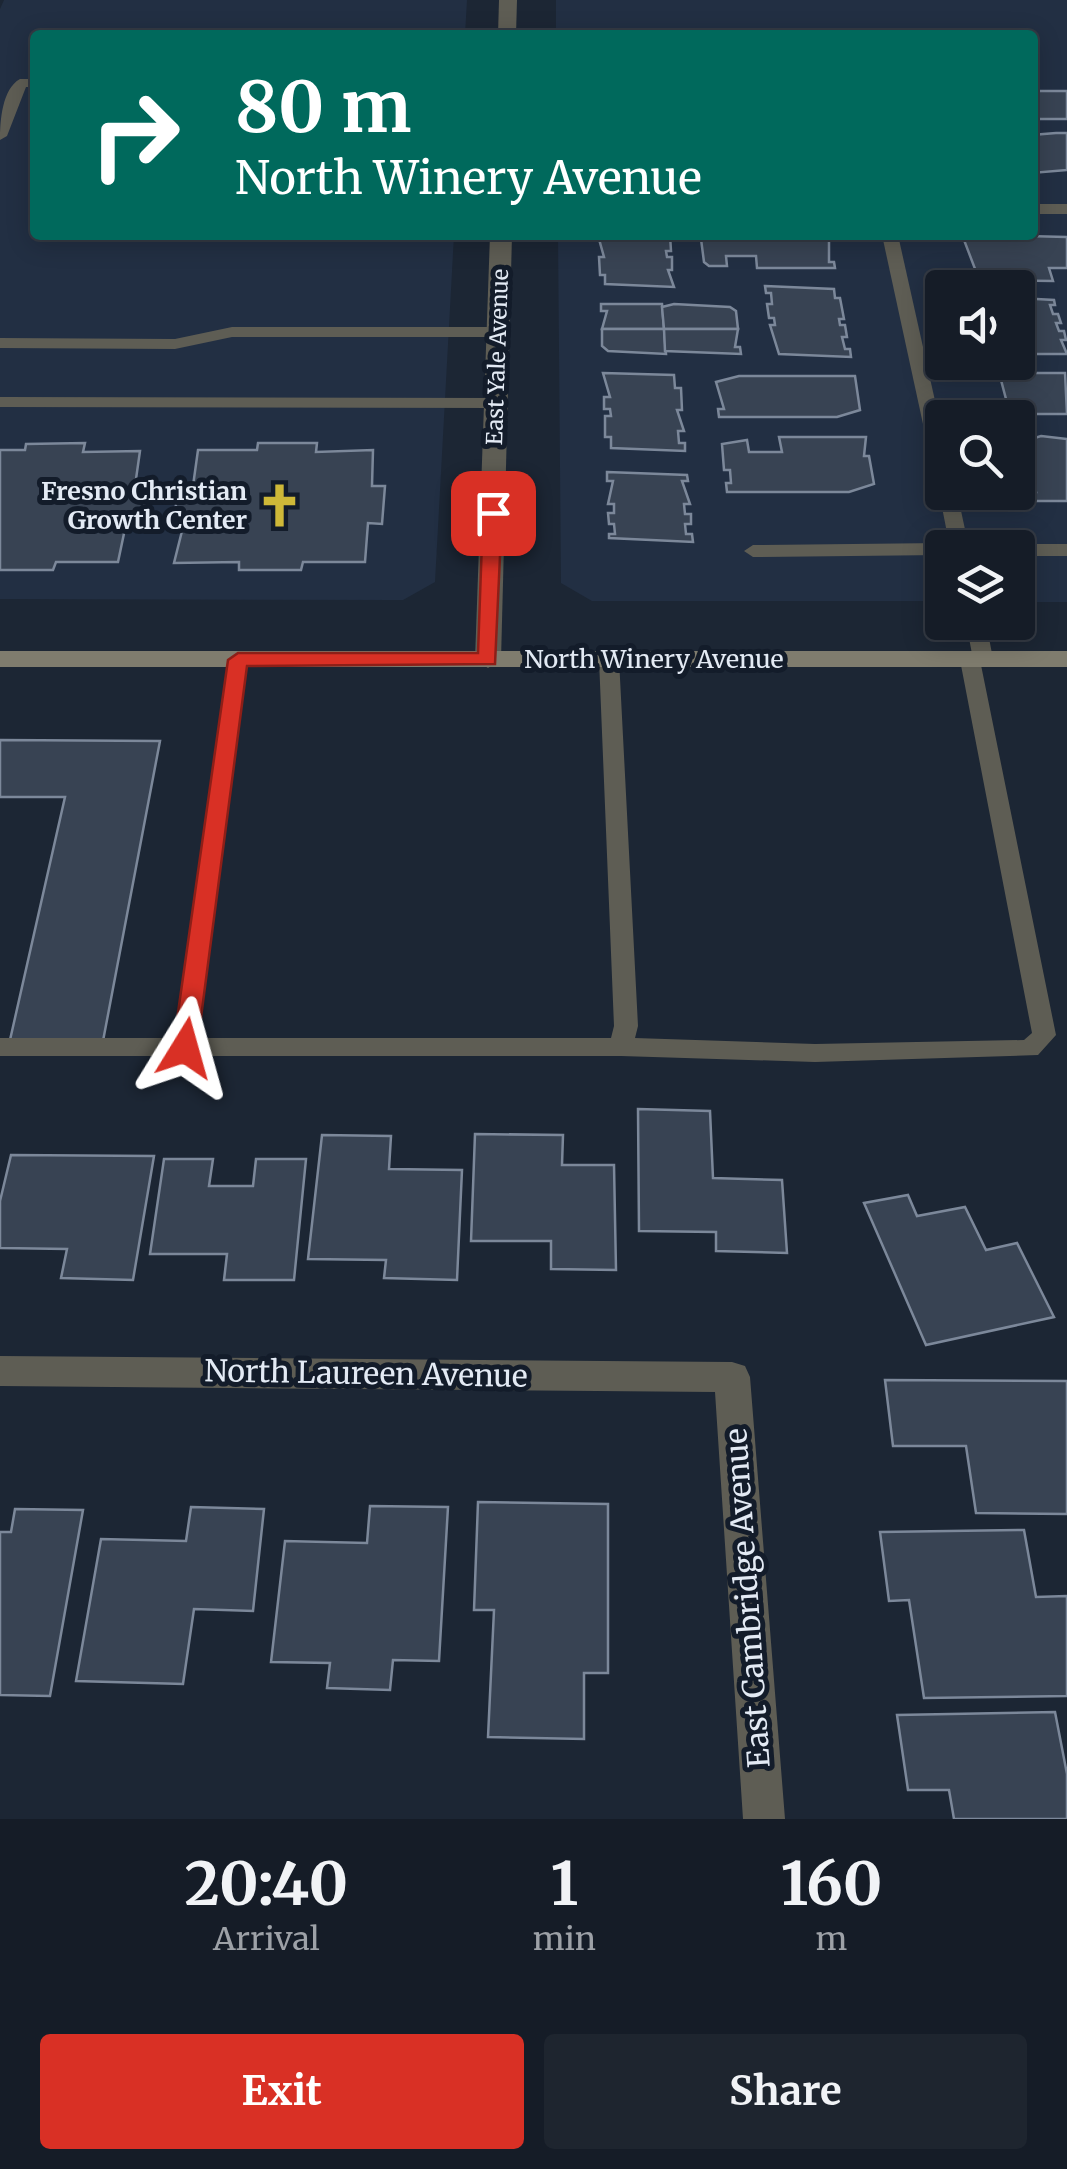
<!DOCTYPE html>
<style>
:root{--surface:#151c27;--page:#1e252f;--text:#f1f3f6;--muted:#9da1a7;--line:#343a44;--accent:#d93025}
body{margin:0;font-family:Merriweather,serif;background:var(--page);color:var(--text);height:100vh;display:flex;flex-direction:column;font-size:38px;white-space:nowrap}
*{box-sizing:border-box;margin:0}
p{font-size:32px;color:var(--muted)}
.icon{flex:none;width:55px;height:55px;fill:none;stroke:currentColor;stroke-width:2;stroke-linecap:round;stroke-linejoin:round}
.map{position:relative;height:1819px;overflow:hidden}
.panel{display:flex;flex-direction:column;background:var(--surface);flex:1}
.panel>*{flex:none}
.banner{position:absolute;left:30px;top:30px;width:1008px;height:210px;border-radius:10px;box-shadow:0 5px 25px #0003,0 0 0 2px var(--line);background:#00695c;color:#fff;overflow:hidden}
.fabs{position:absolute;left:925px;top:270px;display:grid;gap:20px}
.fabs a{display:grid;place-items:center;width:110px;height:110px;border-radius:10px;background:var(--surface);box-shadow:0 5px 25px #0003,0 0 0 2px var(--line);font-size:50px}
.pin{position:absolute;display:grid;place-items:center;width:85px;height:85px;color:#fff;margin:-42px;border-radius:20px;box-shadow:0 5px 15px #0006}
.me{position:absolute;width:110px;margin:-55px;rotate:8deg;stroke-linejoin:round;filter:drop-shadow(0 0 8px #0008)}
.turn{display:flex;align-items:center;gap:35px;height:210px;padding:0 40px;font-size:45px}
.turn .icon{width:130px;height:130px;stroke-width:2.5}
.turn b{display:block;font-size:70px;line-height:85px}
.eta{display:flex;justify-content:space-evenly;align-items:center;height:170px;text-align:center}
.eta b{font-size:60px;font-weight:700;line-height:70px}
.action{display:flex;gap:20px;margin-top:auto;padding:20px 40px}
.action a{flex:1;height:115px;border-radius:10px;background:var(--accent);color:#fff;font-size:40px;font-weight:700;line-height:115px;text-align:center}
.action a+a{background:var(--page);color:var(--text)}
.map>svg:first-child{display:block}
.built{fill:#222f43;fill-rule:evenodd}
.building{fill:#384353;stroke:#7c889a;stroke-width:2.5}
.lines{fill:none;stroke-linecap:round;stroke-linejoin:round}
.lane{fill:#5e5d54;fill-rule:evenodd}
.street{fill:#5e5d54;fill-rule:evenodd}
.secondary{fill:#7f7c6e;fill-rule:evenodd}
.route{fill:#d93025;stroke:#8d1f18;stroke-width:2.5}
.labels{text-anchor:middle;stroke-width:10;stroke-linejoin:round;paint-order:stroke}
.far-street-label{font-size:22px;fill:#e3eaf4;stroke:#131c2a}
.poi-label{font-size:25px;font-weight:bold;fill:#e3eaf4;stroke:#131c2a;text-anchor:end}
.street-label{font-size:25px;fill:#e3eaf4;stroke:#131c2a}
.near-street-label{font-size:30px;fill:#e3eaf4;stroke:#131c2a}
</style>
<div class="map">
<svg width="1067" height="1819" viewBox="0 0 1067 1819">
<rect width="100%" height="100%" fill="#1c2634"/>
<!-- built -->
<g class="built">
<path d="M4 0H467L465 35H35V235H454L435 582 403 600 0 599V9Z"/>
<path d="M556 0H1067V602H1018V548H942V601H592L561 583 558 235H1032V35H556ZM942 288H1018V362H942ZM942 418H1018V492H942Z"/>
</g>
<!-- building -->
<g class="building">
<rect x="1032" y="91" width="35" height="28"/>
<path d="M1056 133H1067V170L1032 173V135Z"/>
<path d="M603 235H670L671 251H666L667 257H672V270H668L674 287 605 284V275H600L599 257H604L599 239Z"/>
<path d="M706 235H829V262H834L835 268H757L756 256H726L727 266H709L704 262 701 239Z"/>
<path d="M985 235 1067 237V268H1049L1053 281 974 280 973 274H977L964 240Z"/>
<path d="M765 286 834 289 835 298H840L844 319H839L840 325H845L847 337H842L845 349H850L851 357 779 354 770 325H775L774 318H769L767 304H772L771 293H766Z"/>
<path d="M1018 298 1054 300 1055 305H1050L1053 314H1058L1061 323H1056L1059 331H1064L1066 340H1061L1067 354H1018Z"/>
<path d="M601 304H662L664 329H602L607 311H601Z"/>
<path d="M674 304 730 307 736 311 738 329H664L662 307Z"/>
<path d="M602 329H664L666 354 608 351 602 346Z"/>
<path d="M664 329H738L735 347H740L741 354 665 351Z"/>
<path d="M603 373 674 375 675 388H681L682 410H677L684 431H678L679 443H685V451L611 448V437H605V416H611L610 409H604V397H610Z"/>
<path d="M1023 373H1065L1067 414H1010L1001 380Z"/>
<path d="M739 376H855L860 410 837 417H719L718 409H724L716 382Z"/>
<path d="M1041 436 1067 439V501H1033L1030 492H1036L1034 484H1028L1027 479H1032L1026 476 1018 443Z"/>
<path d="M779 437H866L864 456H869L874 484 849 492H727L726 483H731L730 470H724L722 444 747 440 749 452H782Z"/>
<path d="M85 443 83 452 140 451 135 486H148L140 524H126L118 562H56L53 570H0V450H25L26 444Z"/>
<path d="M258 443H317L316 452 373 450 372 486H385L382 524 368 523 365 562H303L301 570H239V562L174 563 184 523H173L179 486H193L198 450H257Z"/>
<path d="M607 472 687 475 688 481H682L690 504H684L685 514H691V524H685L686 534H692L693 542 609 538V534H615L614 524H609L608 513H614V504H608L613 481H607Z"/>
<path d="M0 740 160 741 103 1041 10 1040 65 797H0Z"/>
<path d="M638 1109 710 1111 713 1178 782 1180 787 1253 716 1251V1232L639 1231Z"/>
<path d="M475 1134 563 1135 562 1165H614L616 1270 551 1269V1241H471Z"/>
<path d="M322 1135 391 1136 389 1169 462 1170 457 1280 384 1278 386 1260 308 1259Z"/>
<path d="M11 1155 154 1156 133 1280 61 1278 67 1249 0 1248V1201Z"/>
<path d="M164 1159H213L209 1186H253L256 1159H306L294 1280H224L227 1254H150Z"/>
<path d="M908 1195 917 1216 965 1207 986 1250 1017 1243 1054 1317 926 1345 864 1203Z"/>
<path d="M885 1380 1067 1381V1514L976 1513 966 1446H893Z"/>
<path d="M478 1502 608 1504V1673H584V1739L488 1737 494 1610H474Z"/>
<path d="M370 1506 448 1507 439 1661 393 1660 390 1690 327 1688 330 1663 271 1662 285 1541 367 1543Z"/>
<path d="M191 1507 264 1509 253 1611 194 1609 183 1684 76 1681 101 1539 186 1541Z"/>
<path d="M15 1509 83 1510 50 1696 0 1695V1532H11Z"/>
<path d="M1024 1530 1036 1597 1067 1596V1696L924 1698 909 1600 889 1601 880 1532Z"/>
<path d="M1055 1712 1067 1774V1819H954L949 1790H908L897 1715Z"/>
</g>
<g class="lines">
<!-- lane -->
<g class="lane">
<path d="M20 79H35V87H26L7 136 0 140C0 121 2 89 20 79Z"/>
<rect x="1032" y="204" width="35" height="10"/>
<path d="M882 235H898L942 432V475L933 470Z"/>
<path d="M232 327H498L506 332 498 337H232L175 349 0 348V338L175 339Z"/>
<path d="M0 397 496 398 505 403 496 408 0 407Z"/>
<path d="M942 488V492H957L969 548H950L939 492Z"/>
<path d="M942 543 950 548H942V555L753 557 744 551 753 545Z"/>
<path d="M1018 544H1067V556H1018V548H1010Z"/>
<path d="M966 622H986L993 659 981 665 1056 1035 1038 1055 815 1062 621 1056H0V1038H174L228 659 238 653 248 659 198 1038H611L614 1026 599 659 609 653 619 659 638 1026 635 1038 815 1044 1024 1040 1032 1033 960 660 972 654Z"/>
</g>
<!-- street -->
<g class="street">
<path d="M499 0H517L516 35H498Z"/>
<path d="M490 235H512L501 660 488 668 475 660Z"/>
<path d="M0 1356 732 1362 745 1366 750 1377 785 1819H743L715 1392 0 1386Z"/>
</g>
<!-- secondary -->
<rect class="secondary" x="0" y="651" width="1067" height="16"/>
</g>
<!-- route -->
<path class="route" d="M493 507 502 513 495 664 247 666 197 1048 194 1054H176L173 1048 228 660 238 653H478L483 513Z"/>
<!-- icons -->
<defs>
<symbol id="church-bare" viewBox="-9 -9 18 18"><path d="M-1.2-6h2.4v3.5h3.3v2.4h-3.3V6h-2.4V-.1h-3.3v-2.4h3.3Z" fill="#ceb838" stroke="#131c2a" stroke-width="2.5" paint-order="stroke"/></symbol>
</defs>
<g fill-rule="evenodd">
<use href="#church-bare" x="248" y="474" width="63" height="63"/>
</g>
<g class="labels">
<!-- far-street labels -->
<g class="far-street-label">
<text transform="translate(497 357) rotate(-88)" y="8">East Yale Avenue</text>
</g>
<!-- poi labels -->
<g class="poi-label">
<text x="247" y="500">Fresno Christian<tspan x="247" dy="29">Growth Center</tspan></text>
</g>
<!-- street labels -->
<g class="street-label">
<text x="654" y="668">North Winery Avenue</text>
</g>
<!-- near-street labels -->
<g class="near-street-label">
<text transform="translate(366 1374) rotate(1)" y="10">North Laureen Avenue</text>
<text transform="translate(748 1598) rotate(-94)" y="10">East Cambridge Avenue</text>
</g>
</g>
</svg>
<div class="fabs">
<a><svg class="icon" aria-label="sound" viewBox="0 0 24 24"><path d="M4 9h4l5-4v14l-5-4H4zM17 9q2 3 0 6"/></svg></a>
<a><svg class="icon" aria-label="search" viewBox="0 0 24 24"><circle cx="10" cy="10" r="6"/><path d="M15 15l6 6"/></svg></a>
<a><svg class="icon" aria-label="layers" viewBox="0 0 24 24"><path d="M12 4l9 5-9 5-9-5zM3 14l9 5 9-5"/></svg></a>
</div>
<div class="pin" style="left:493px;top:513px;background:#d93025"><svg class="icon" aria-label="arrive" viewBox="0 0 24 24"><path d="M6 21V4h12l-3 4 3 4H6"/></svg></div>
<svg class="me" style="left:185px;top:1048px" viewBox="-20 -20 40 40"><path d="M0-17L14 15 0 8-14 15z" fill="#d93025" stroke="#fff" stroke-width="4"/></svg>
<div class="banner">
<div class="turn"><svg class="icon" aria-label="right" viewBox="0 0 24 24"><path d="M7 20v-9h11M14 6l5 5-5 5"/></svg><div><b>80 m</b>North Winery Avenue</div></div>
</div>
</div>
<section class="panel">
<div class="eta">
<div><b>20:40</b><p>Arrival</p></div>
<div><b>1</b><p>min</p></div>
<div><b>160</b><p>m</p></div>
</div>
<div class="action"><a>Exit</a><a>Share</a></div>
</section>
